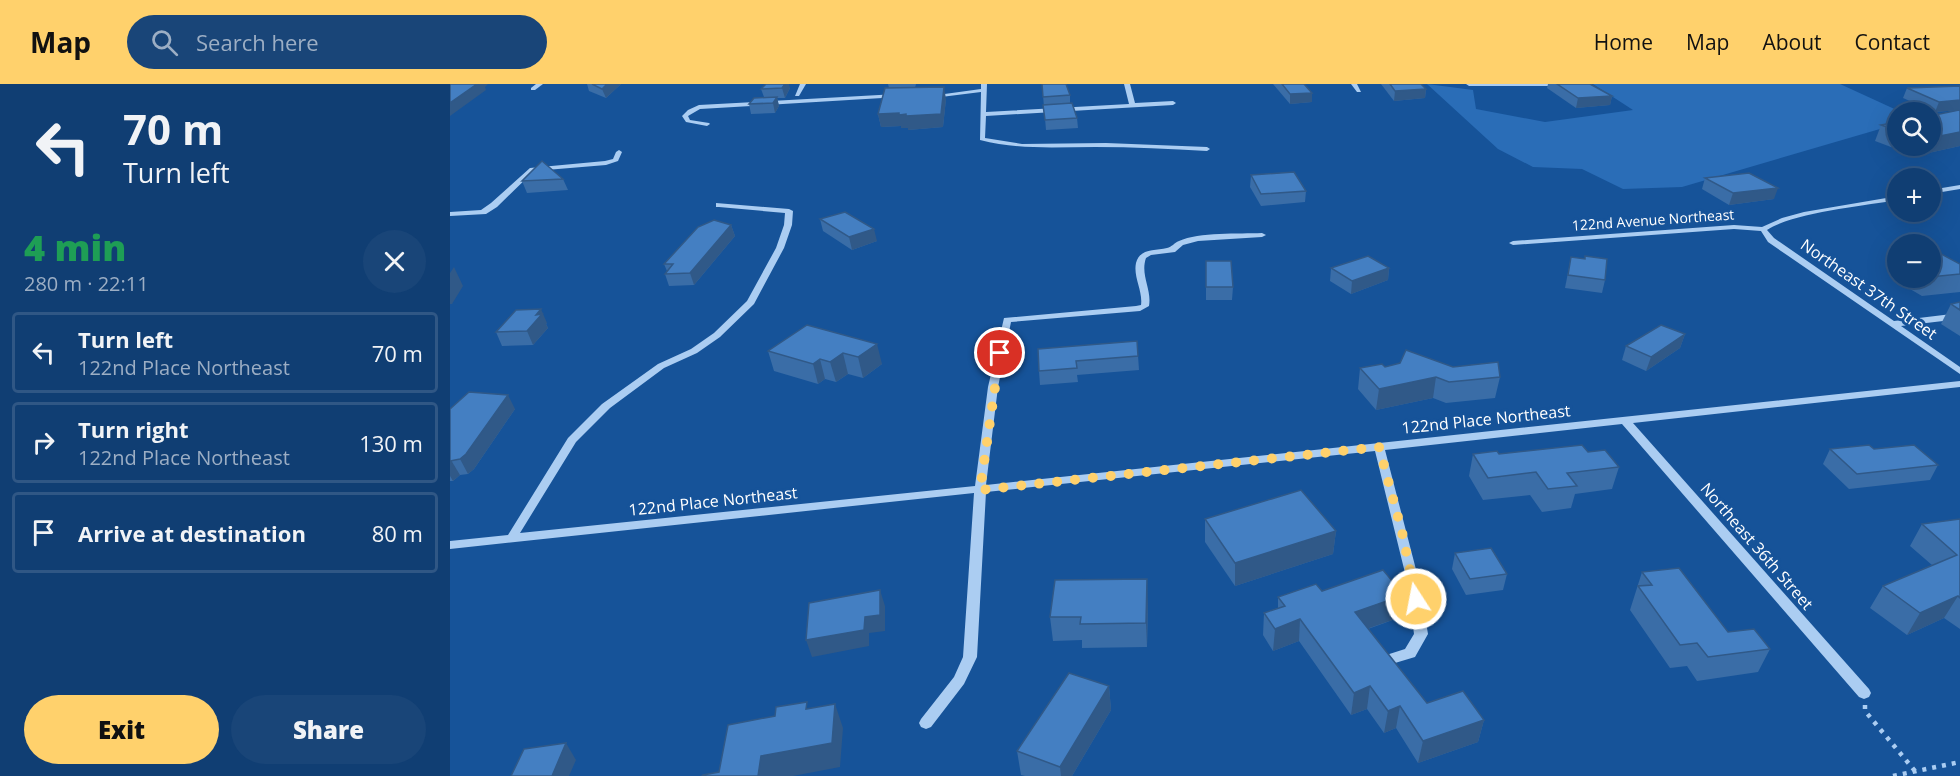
<!DOCTYPE html>
<meta charset="utf-8">
<style>
:root{--surface:#103e73;--page:#194578;--text:#f1f3f6;--muted:#9caec4;--line:#305785;--accent:#ffd16c}
body{margin:0;font-family:"Open Sans",sans-serif;background:var(--page);color:var(--text);height:100vh;display:flex;flex-direction:column;font-size:22px;white-space:nowrap}
*{box-sizing:border-box;margin:0}
p{font-size:20px;color:var(--muted)}
.icon{flex:none;width:33px;height:33px;fill:none;stroke:currentColor;stroke-width:2;stroke-linecap:round;stroke-linejoin:round}
.map{position:relative;flex:1;overflow:hidden}
.drawer{display:flex;flex-direction:column;background:var(--surface);width:450px}
.drawer>*{flex:none}
.guide{background:#103e73;color:var(--text);overflow:hidden}
.controls{position:absolute;left:1437px;top:18px;display:grid;gap:12px}
.controls a{display:grid;place-items:center;width:54px;height:54px;border-radius:50%;background:var(--surface);box-shadow:0 6px 24px #0002,0 0 0 2px var(--line);font-size:30px}
.pin{position:absolute;display:grid;place-items:center;width:51px;height:51px;color:#fff;margin:-26px;border:3px solid #fff;border-radius:50%;box-shadow:0 2px 6px #0007}
.me{position:absolute;width:66px;margin:-33px;rotate:349deg;stroke-linejoin:round;filter:drop-shadow(0 0 4px #0008)}
.turn{display:flex;align-items:center;gap:21px;height:126px;padding:0 24px;font-size:27px}
.turn .icon{width:78px;height:78px;stroke-width:2.5}
.turn b{display:block;font-size:42px;line-height:51px}
.round{display:grid;place-items:center;flex:none;width:63px;height:63px;border-radius:32px;background:var(--page)}
.headline{display:flex;align-items:center;justify-content:space-between;height:102px;padding:0 24px}
h1{font-size:36px;font-weight:800;line-height:45px;color:#1e9e55}
.cta{display:flex;gap:12px;margin-top:auto;padding:12px 24px}
.cta a{flex:1;height:69px;border-radius:36px;background:var(--accent);color:#111;font-size:24px;font-weight:800;line-height:69px;text-align:center}
.cta a+a{background:var(--page);color:var(--text)}
ul{padding:0;list-style:none}
li{display:flex;align-items:center;gap:18px;height:81px;margin:0 12px 9px;padding:0 12px;border:3px solid var(--line);border-radius:6px}
li div{flex:1}
li b{display:block;font-size:22px}
li em{font-style:normal}
header{display:flex;align-items:center;gap:36px;box-sizing:border-box;height:84px;padding:0 30px;background:var(--accent);color:#111}
header strong{font-size:28px}
nav{display:flex;gap:33px;margin-inline-start:auto;font-size:21px}
.search{width:420px;height:54px;background:var(--page);display:flex;align-items:center;gap:15px;box-sizing:border-box;padding:0 21px;border-radius:33px;color:var(--muted);font-size:22px}
main{display:flex;flex:1;min-height:0}
.map>svg:first-child{display:block}
.green{fill:#2a6db7}
.lines{fill:none;stroke-linecap:round;stroke-linejoin:round}
.path{stroke:#abcdf2;stroke-width:4.5;stroke-dasharray:4 6;stroke-linecap:butt}
.minor{fill:#abcdf2;fill-rule:evenodd}
.wall{fill:#3a6da7}
.shaded-wall{fill:#305988}
.building{fill:#447fc2;stroke:#305988;stroke-width:1.5}
.route{stroke:#ffd16c;stroke-width:10;stroke-dasharray:0 18}
.labels{text-anchor:middle;stroke-width:6;stroke-linejoin:round;paint-order:stroke}
.far-street-label{font-size:14px;fill:#fff;stroke:#165399}
.street-label{font-size:16px;fill:#fff;stroke:#165399}
</style>
<header>
<strong>Map</strong>
<div class="search"><svg class="icon" aria-label="search" viewBox="0 0 24 24"><circle cx="10" cy="10" r="6"/><path d="M15 15l6 6"/></svg>Search here</div>
<nav><a>Home</a><a>Map</a><a>About</a><a>Contact</a></nav>
</header>
<main>
<section class="drawer">
<div class="guide">
<div class="turn"><svg class="icon" aria-label="left" viewBox="0 0 24 24"><path d="M17 20v-9H6M10 6l-5 5 5 5"/></svg><div><b>70 m</b>Turn left</div></div>
</div>
<div class="headline"><div><h1>4 min</h1><p>280 m · 22:11</p></div><a class="round"><svg class="icon" aria-label="close" viewBox="0 0 24 24"><path d="M6 6l12 12M18 6L6 18"/></svg></a></div>
<ul>
<li><svg class="icon" aria-label="left" viewBox="0 0 24 24"><path d="M17 20v-9H6M10 6l-5 5 5 5"/></svg><div><b>Turn left</b><p>122nd Place Northeast</p></div><em>70 m</em></li>
<li><svg class="icon" aria-label="right" viewBox="0 0 24 24"><path d="M7 20v-9h11M14 6l5 5-5 5"/></svg><div><b>Turn right</b><p>122nd Place Northeast</p></div><em>130 m</em></li>
<li><svg class="icon" aria-label="arrive" viewBox="0 0 24 24"><path d="M6 21V4h12l-3 4 3 4H6"/></svg><div><b>Arrive at destination</b></div><em>80 m</em></li>
</ul>
<div class="cta"><a>Exit</a><a>Share</a></div>
</section>
<div class="map">
<svg width="1510" height="692" viewBox="0 0 1510 692">
<rect width="100%" height="100%" fill="#165399"/>
<!-- green -->
<path class="green" d="M977 0 1023 6 1026 25 1095 38 1183 26 1143 0H1390L1451 28H1448L1447 40 1232 103 1173 105 1132 85 1083 83 1048 65Z"/>
<g class="lines">
<!-- path -->
<g class="path">
<path d="M1415 621V627L1465 687"/>
<path d="M1443 692 1510 678"/>
</g>
<!-- minor -->
<g class="minor">
<path d="M86 0H93L85 6H81V4Z"/>
<path d="M350 0H356L349 12H345Z"/>
<path d="M531 0H537L536 28 679 20 674 0H680L685 19 723 17 726 19 723 21 536 32 535 54 572 60 656 59 757 63 760 65 757 67C720 65 683 63 645 63 606 63 568 66 530 56L531 8 483 14 480 12 531 5Z"/>
<path d="M901 0H907L911 8H907Z"/>
<path d="M1016 0H1106L1103 2H1019Z"/>
<path d="M447 10 450 12 449 13 250 25 238 32 240 36 259 39 260 40 257 42 236 38 232 32 238 26 249 21Z"/>
<path d="M169 66 172 68 168 77 156 81 84 87 47 123 36 130 0 132V128L31 126 41 119 80 84 155 77 163 75 166 68Z"/>
<path d="M1510 101V105L1480 110V106Z"/>
<path d="M1448 112V116C1414 122 1345 128 1317 146L1324 154 1444 237 1510 229V235L1451 242 1510 283V290L1318 158 1311 147 1284 145 1063 161 1059 159 1063 157 1284 141 1312 143 1332 134 1354 128Z"/>
<path d="M266 119 339 125 343 127 342 141 334 164 304 220 270 253 247 269 214 284 160 324 126 358 70 449 525 402 538 303 554 234 686 222 691 221C693 207 683 193 686 179 690 164 705 167 717 164 722 163 724 159 729 157 749 148 789 150 812 149L816 151 812 153 748 157 733 161 725 168 701 171 696 174C690 191 702 205 699 222L690 227 561 238 548 303 536 401 1510 297V303L1183 339 1419 605 1421 609 1419 613 1414 615 1409 613 1172 340 935 366 969 497 978 550 965 573 935 582 930 581 928 577 930 573 955 565 964 550 957 497 925 367 536 408 527 573 514 600 481 643 476 645 471 643 469 639 471 635 504 593 513 573 524 409 0 465V457L58 451 118 354 152 320 208 280 241 265 264 249 297 217 326 164 334 141 335 129 269 123H266Z"/>
</g>
</g>
<!-- wall -->
<g class="wall">
<path d="M137 0H171L156 14 139 7Z"/>
<path d="M316 0 340 4 335 14H327L329 22 325 29 301 30 299 20 314 13 311 5Z"/>
<path d="M438 0H466L465 4 496 15 493 43 458 46V44H451V42L431 43 428 30 439 4Z"/>
<path d="M592 0 620 11V19L627 34 628 44 596 46Z"/>
<path d="M823 0H854L862 18 840 20Z"/>
<path d="M931 0H971L976 5 975 14 944 17Z"/>
<path d="M1098 0H1140L1162 12 1160 21 1126 24 1097 4Z"/>
<path d="M1510 2V26L1485 28 1453 14 1457 4Z"/>
<path d="M1510 27V62L1465 72 1425 57 1431 41 1448 38V62H1480Z"/>
<path d="M801 91 856 107 855 118 811 122 800 103Z"/>
<path d="M1255 94 1324 115 1279 121 1252 105Z"/>
<path d="M113 95 118 106 77 109 72 97Z"/>
<path d="M370 135 427 157 402 166 373 147Z"/>
<path d="M281 141 285 152 244 201 219 202 215 190 217 187 214 180Z"/>
<path d="M1121 173 1155 196 1152 209 1115 204Z"/>
<path d="M756 177 783 203 782 216H756Z"/>
<path d="M1448 179V194H1480L1510 180V208L1472 212 1443 195 1445 191 1444 190 1446 186 1445 185Z"/>
<path d="M881 184H939L938 196 901 210 880 197Z"/>
<path d="M1510 218V252L1491 240 1501 220Z"/>
<path d="M97 239 96 240 98 244 83 261 52 262 46 248Z"/>
<path d="M357 241 432 280 413 294 398 290 386 298 375 295 368 300 324 287 318 267Z"/>
<path d="M1235 250 1230 264 1196 287 1172 276 1176 262Z"/>
<path d="M687 257 689 286 627 291 628 298 590 301 589 287Z"/>
<path d="M935 283H1003L1050 293 1045 314 996 319 983 314 926 326 908 305 910 284Z"/>
<path d="M0 325H65L24 385 18 390 10 391 3 397H0Z"/>
<path d="M1380 365H1424L1488 381 1480 396 1399 405 1373 380Z"/>
<path d="M1138 368 1169 383 1162 405 1125 410 1121 424 1092 428 1080 411 1033 416 1019 392 1023 370H1049Z"/>
<path d="M755 435 886 447 883 470 785 502 755 458Z"/>
<path d="M1510 435V545L1494 534 1457 551 1420 524 1433 502 1482 481 1460 462 1472 440Z"/>
<path d="M1005 469 1057 490 1053 506 1016 511 1002 485Z"/>
<path d="M1192 488 1278 548 1320 565 1308 588 1247 597 1237 582 1220 584 1180 526Z"/>
<path d="M872 507 951 533 918 545 977 619 1034 636 1028 658 968 679 946 644 934 649 917 625 901 631 849 557 823 567 813 551 814 529 828 524V513Z"/>
<path d="M698 519 697 563 632 564V556L603 557 600 533Z"/>
<path d="M659 602 661 626 622 692H575L571 691 567 667Z"/>
</g>
<!-- shaded-wall -->
<g class="shaded-wall">
<path d="M27 0H38L35 3 36 6 0 32V19Z"/>
<path d="M157 0H171L156 14 152 5Z"/>
<path d="M335 0H339L340 4 335 14 332 4Z"/>
<path d="M494 3 496 15 493 43 458 46V44H451V42L431 43 428 30 449 29 456 30Z"/>
<path d="M976 5 975 14 944 17 945 7Z"/>
<path d="M862 9V18L840 20V10Z"/>
<path d="M1162 12 1160 21 1126 24 1128 14Z"/>
<path d="M327 13 329 22 325 29 323 19Z"/>
<path d="M1510 16V26L1485 28 1489 18Z"/>
<path d="M1510 48V62L1465 72 1470 62H1480V54Z"/>
<path d="M1328 104 1324 115 1279 121 1283 109Z"/>
<path d="M281 141 285 152 244 201 240 189Z"/>
<path d="M424 145 427 157 402 166 399 153Z"/>
<path d="M4 183 13 202 2 220H0V189Z"/>
<path d="M939 184 938 196 901 210 902 197Z"/>
<path d="M91 225 97 239 96 240 98 244 83 261 77 247 86 231Z"/>
<path d="M1235 250 1230 264 1196 287 1201 273Z"/>
<path d="M427 260 432 280 413 294 408 273Z"/>
<path d="M393 269 398 290 386 298 380 278Z"/>
<path d="M370 275 375 295 368 300 363 280Z"/>
<path d="M986 293 983 314 926 326 929 305Z"/>
<path d="M58 311 65 325 24 385 18 390 10 375Z"/>
<path d="M1 376 10 391 3 397 0 392V377Z"/>
<path d="M886 447 883 470 785 502V479Z"/>
<path d="M697 495 698 519 697 563 696 539Z"/>
<path d="M430 506 435 522V547L419 549V562L362 573 356 556 415 533Z"/>
<path d="M954 511 951 533 902 550 905 528Z"/>
<path d="M1508 512 1494 534 1457 551 1470 529Z"/>
<path d="M850 535 849 557 823 567 825 545Z"/>
<path d="M659 602 661 626 622 692H611L610 683Z"/>
<path d="M920 602 917 625 901 631 904 609Z"/>
<path d="M385 620 393 644 390 683 343 692H308L311 672Z"/>
<path d="M950 622 946 644 934 649 938 627Z"/>
<path d="M1034 636 1028 658 968 679 973 657Z"/>
<path d="M116 659 126 676 119 692H102Z"/>
</g>
<!-- building -->
<g class="building">
<path d="M0 0H27L0 19Z"/>
<path d="M142 0H157L152 5Z"/>
<path d="M316 0H335L332 4 311 5Z"/>
<path d="M592 0H616L620 11 593 13Z"/>
<path d="M832 0H854L862 9 840 10Z"/>
<path d="M940 0H971L976 5 945 7Z"/>
<path d="M1107 0H1140L1162 12 1128 14Z"/>
<path d="M1510 2V16L1489 18 1457 4Z"/>
<path d="M494 3 491 30 456 32V30L449 31V29L428 30 435 4Z"/>
<path d="M327 13 323 19 299 20 304 14Z"/>
<path d="M622 19 627 34 595 36 593 21Z"/>
<path d="M1509 26 1510 27V48L1480 54V32Z"/>
<path d="M1448 38V47L1431 41Z"/>
<path d="M92 77 113 95 72 97Z"/>
<path d="M844 88 856 107 811 110 801 91Z"/>
<path d="M1299 89 1328 104 1283 109 1255 94Z"/>
<path d="M395 128 424 145 399 153 370 135Z"/>
<path d="M264 136 281 141 240 189 215 190 223 180H214L248 143Z"/>
<path d="M1480 164 1510 180V190L1480 193Z"/>
<path d="M918 172 939 184 902 197 881 184Z"/>
<path d="M1135 172 1157 175 1155 196 1118 191 1121 173 1135 175Z"/>
<path d="M756 177H781L783 203H756Z"/>
<path d="M1510 218V226L1501 220Z"/>
<path d="M91 225 86 231 92 230 77 247 46 248 66 226Z"/>
<path d="M357 241 427 260 408 273 393 269 380 278 370 275 363 280 318 267Z"/>
<path d="M1211 241 1235 250 1201 273 1176 262Z"/>
<path d="M687 257 688 272 626 277 627 284 589 287 588 265Z"/>
<path d="M956 266 1003 283 1048 278 1050 293 999 298 986 293 929 305 910 284 932 280 935 283 950 279Z"/>
<path d="M19 308 58 311 16 370 10 375 0 377V325Z"/>
<path d="M1132 361 1138 368 1155 366 1169 383 1117 389 1127 402 1098 405 1086 388 1038 394 1023 370 1047 367 1049 370Z"/>
<path d="M1419 361 1424 365 1464 361 1488 381 1407 390 1380 365Z"/>
<path d="M851 406 886 447 785 479 755 435Z"/>
<path d="M1510 435V514L1508 512 1470 529 1433 502 1507 471 1472 440Z"/>
<path d="M1041 464 1057 490 1020 495 1005 469Z"/>
<path d="M1229 484 1278 548 1304 545 1320 565 1258 573 1247 559 1230 561 1188 502 1202 501 1192 488Z"/>
<path d="M933 486 954 511 905 528 977 619 1013 607 1034 636 973 657 950 622 938 627 920 602 904 609 850 535 825 545 814 529 835 522 828 513 866 500 872 507Z"/>
<path d="M697 495 696 539 630 540 631 533H600L605 496Z"/>
<path d="M430 506V531L415 533 414 546 356 556 359 519Z"/>
<path d="M619 589 659 602 610 683 567 667Z"/>
<path d="M357 618 356 625 385 620 382 659 311 672 308 692H252L253 691 269 688 278 641 325 632 326 623Z"/>
<path d="M116 659 102 692H61L74 665Z"/>
</g>
<g class="lines">
<!-- route -->
<path class="route" d="M550 269 530 406 929 363 952 448 966 515"/>
</g>
<g class="labels">
<!-- far-street labels -->
<g class="far-street-label">
<text transform="translate(1203 136) rotate(-4)" y="5">122nd Avenue Northeast</text>
</g>
<!-- street labels -->
<g class="street-label">
<text transform="translate(1419 205) rotate(35)" y="6">Northeast 37th Street</text>
<text transform="translate(1036 335) rotate(-6)" y="6">122nd Place Northeast</text>
<text transform="translate(263 417) rotate(-6)" y="6">122nd Place Northeast</text>
<text transform="translate(1307 462) rotate(49)" y="6">Northeast 36th Street</text>
</g>
</g>
</svg>
<div class="controls">
<a><svg class="icon" aria-label="search" viewBox="0 0 24 24"><circle cx="10" cy="10" r="6"/><path d="M15 15l6 6"/></svg></a>
<a>+</a>
<a>−</a>
</div>
<div class="pin" style="left:550px;top:269px;background:#d93025"><svg class="icon" aria-label="arrive" viewBox="0 0 24 24"><path d="M6 21V4h12l-3 4 3 4H6"/></svg></div>
<svg class="me" style="left:966px;top:515px" viewBox="-20 -20 40 40"><circle r="17" fill="#ffd16c" stroke="#fff" stroke-width="3"/><path d="M0-11L8 9 0 5-8 9z" fill="#fff"/></svg>
</div>
</main>
